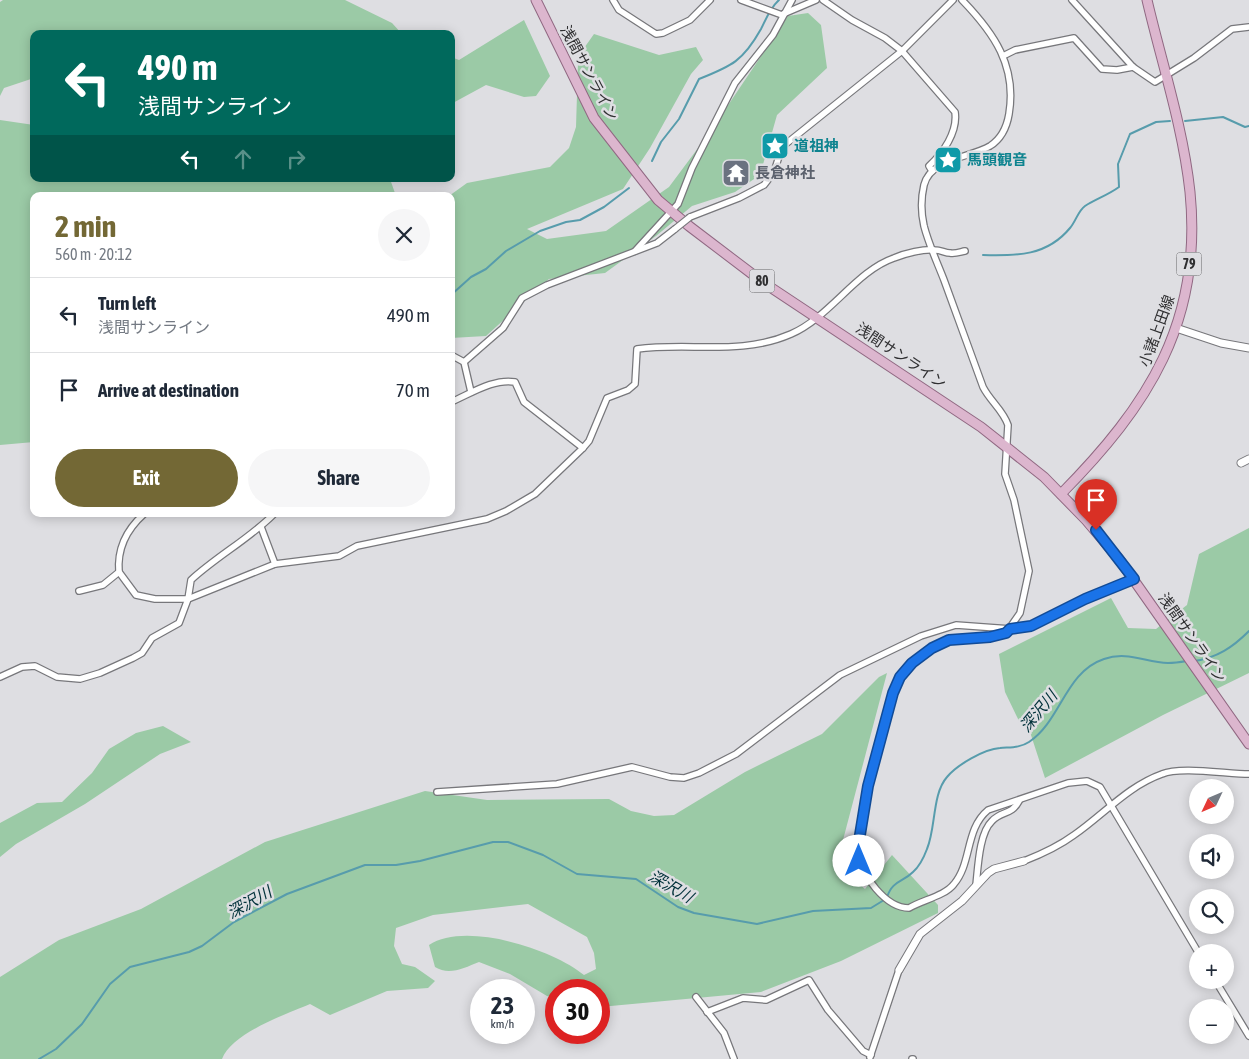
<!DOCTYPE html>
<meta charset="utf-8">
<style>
:root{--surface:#fff;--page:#f6f6f7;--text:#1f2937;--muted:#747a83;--line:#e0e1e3;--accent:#736835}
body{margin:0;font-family:"Asap Condensed","Noto Sans JP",sans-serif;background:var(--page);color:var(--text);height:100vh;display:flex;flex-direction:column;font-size:19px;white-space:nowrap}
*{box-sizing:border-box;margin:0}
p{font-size:16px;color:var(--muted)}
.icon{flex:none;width:28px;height:28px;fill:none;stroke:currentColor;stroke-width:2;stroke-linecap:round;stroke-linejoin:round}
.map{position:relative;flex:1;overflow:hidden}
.drawer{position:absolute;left:30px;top:192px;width:425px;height:325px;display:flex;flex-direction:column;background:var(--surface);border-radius:10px;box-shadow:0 2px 12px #0003}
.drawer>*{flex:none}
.top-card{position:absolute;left:30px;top:30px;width:425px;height:152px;border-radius:10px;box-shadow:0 2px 12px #0003;background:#00695c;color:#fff;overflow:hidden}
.needle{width:32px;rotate:226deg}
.controls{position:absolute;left:1189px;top:779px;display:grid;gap:10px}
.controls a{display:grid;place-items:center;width:45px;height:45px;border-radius:50%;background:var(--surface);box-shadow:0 2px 12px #0003;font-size:25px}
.speed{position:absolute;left:470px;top:979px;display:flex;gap:10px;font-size:25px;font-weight:700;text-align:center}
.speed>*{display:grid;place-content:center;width:65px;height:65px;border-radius:50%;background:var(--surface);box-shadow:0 2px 12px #0003;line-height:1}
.speed small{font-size:12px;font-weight:400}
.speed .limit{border:8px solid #d22;background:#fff;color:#111}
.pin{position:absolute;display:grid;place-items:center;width:42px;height:42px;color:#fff;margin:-51px -21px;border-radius:50% 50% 50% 0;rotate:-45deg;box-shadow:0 0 5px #0007}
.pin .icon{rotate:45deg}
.me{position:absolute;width:55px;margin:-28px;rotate:0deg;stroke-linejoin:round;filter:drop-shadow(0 0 4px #0008)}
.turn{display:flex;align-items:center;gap:18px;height:105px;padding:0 25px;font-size:22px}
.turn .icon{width:65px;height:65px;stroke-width:2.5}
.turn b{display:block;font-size:35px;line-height:42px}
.lanes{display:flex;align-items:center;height:48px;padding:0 25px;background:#0003;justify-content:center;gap:25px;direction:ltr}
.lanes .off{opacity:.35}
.round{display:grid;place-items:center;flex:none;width:52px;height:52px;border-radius:26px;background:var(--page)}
.headline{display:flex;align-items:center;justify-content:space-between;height:85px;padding:0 25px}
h1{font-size:30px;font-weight:700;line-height:38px;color:var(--accent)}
.button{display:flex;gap:10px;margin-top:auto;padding:10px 25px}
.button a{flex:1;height:58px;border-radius:30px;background:var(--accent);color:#fff;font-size:20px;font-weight:700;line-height:58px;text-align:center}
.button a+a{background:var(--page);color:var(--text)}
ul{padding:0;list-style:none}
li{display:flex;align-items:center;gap:15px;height:75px;padding:0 25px;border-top:1px solid var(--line)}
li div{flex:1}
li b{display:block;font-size:19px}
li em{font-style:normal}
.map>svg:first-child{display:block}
.green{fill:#9bcaa6}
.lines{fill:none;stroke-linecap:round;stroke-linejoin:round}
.stream{stroke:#579cac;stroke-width:2}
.minor-casing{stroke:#77777b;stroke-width:8}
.tertiary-casing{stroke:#77777b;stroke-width:9}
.primary-casing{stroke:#906882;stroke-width:11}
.minor{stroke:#fff;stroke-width:5.5}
.tertiary{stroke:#fff;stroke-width:7}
.primary{stroke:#dcb6ce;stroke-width:9}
.minor-bridge-casing{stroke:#77777b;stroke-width:8;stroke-linecap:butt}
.minor-bridge{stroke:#fff;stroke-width:5.5}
.route-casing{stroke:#114b97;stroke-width:12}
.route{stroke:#1a73e8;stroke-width:9}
.labels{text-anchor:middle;stroke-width:5;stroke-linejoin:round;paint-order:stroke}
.shield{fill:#dedee2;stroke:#646466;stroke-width:1}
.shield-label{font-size:14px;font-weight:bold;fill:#2f2f31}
.street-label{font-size:15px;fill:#2f2f31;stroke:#dedee2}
.culture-label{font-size:15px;font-weight:bold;fill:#0d838f;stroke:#dedee2;text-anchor:start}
.worship-label{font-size:15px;font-weight:bold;fill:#5b616d;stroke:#dedee2;text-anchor:start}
.water-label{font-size:16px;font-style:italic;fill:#00313a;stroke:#dedee2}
</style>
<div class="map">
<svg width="1249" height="1059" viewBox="0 0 1249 1059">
<rect width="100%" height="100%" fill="#dedee2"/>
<!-- green -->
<g class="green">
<path d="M3 0H345L392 23 402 34H34V78L4 88 0 96V2Z"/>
<path d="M808 13 821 25 827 68 777 115 760 175 735 192 692 206 656 236 605 273 549 279 486 336 451 338V196H449L467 183 550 167 569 148 576 127 578 62 582 51 594 34 659 55 696 47 703 60 691 74 650 148 623 189 527 229 547 239 606 231 669 187 710 132 788 16Z"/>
<path d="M524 20 550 76 536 96 524 97 486 85 451 104V57L459 60Z"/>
<path d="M0 120 34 125V179H390L396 196H34V442L0 445Z"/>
<path d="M1249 528V673L1163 715 1045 778 1030 732 1019 721 1005 692 999 654 1111 598 1128 628 1156 629 1187 605 1199 554Z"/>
<path d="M887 673 843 840 849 875 865 889 892 855 938 905V913L841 961 761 992 600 1007 599 990H556V998L547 996 510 974 479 962C464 968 449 976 435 967L429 945C465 921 553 949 584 975L596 969 594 953 587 937 528 904 433 915 396 928 394 946 402 964 415 967 435 981 428 988 387 991 330 1015 310 1004C286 1014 232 1033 222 1059H0V977L59 940 141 909 265 842 425 791 487 800 609 799 631 811 654 816 674 815 745 772 822 734 879 677Z"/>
<path d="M163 726 191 742 160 754 85 804 16 844 0 857V823L37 803 62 802 92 773 109 749 136 733Z"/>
</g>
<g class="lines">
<!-- stream -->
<g class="stream">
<path d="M1185 121 1223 117 1245 127 1249 126"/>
<path d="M652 161 661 142 679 119 699 79C732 66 743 61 761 29 766 19 770 8 779 0"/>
<path d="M983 255C1017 256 1047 256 1070 228 1076 221 1078 211 1085 206 1096 199 1108 195 1119 187L1118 164 1130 134 1156 122 1170 121"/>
<path d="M451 295 471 277 486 269 506 251 540 231 566 222 580 220 604 207 629 188"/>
<path d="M1194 661C1217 658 1233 647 1249 631"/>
<path d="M887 897C893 880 902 883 913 872 920 866 924 857 927 849 936 828 932 794 947 777 957 765 984 749 1000 748 1010 747 1020 748 1029 742 1061 721 1065 672 1104 659 1127 651 1145 662 1168 663 1174 663 1181 662 1187 661"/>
<path d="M39 1059 56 1049 82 1024 110 984 130 967 189 952 202 946 234 922 287 894 365 865H396L420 861 493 842H508L543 855 577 874 636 879 678 907 694 913 757 924 813 911 871 908 884 900"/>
</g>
<defs>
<g id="minor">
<path d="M613 0 619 10 656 34 663 33 690 20 710 0"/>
<path d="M741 0 782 15"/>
<path d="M823 0 852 20 885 38 902 51 955 112C958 132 943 153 929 166L932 171"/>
<path d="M962 0C994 33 1017 66 1009 114 1007 126 1001 139 990 146 970 158 931 158 924 185 921 198 921 213 924 226 929 245 937 262 944 280 957 316 970 351 983 387 990 401 1003 410 1008 425L1005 474 1014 500 1029 571 1020 613 1006 633 990 637 949 640 932 648 912 663 900 677 893 693 868 786 857 853C862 875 885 908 909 908 922 900 945 896 954 884 972 863 965 829 988 810L1068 783 1087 781 1100 787 1198 952"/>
<path d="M1072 0 1133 67 1155 82 1194 58 1232 29 1249 27"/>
<path d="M783 14 816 0"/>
<path d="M1003 56 1015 50 1074 38 1102 69 1117 70 1133 67"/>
<path d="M690 217 739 198 764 185 774 172 782 147 902 51 953 0"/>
<path d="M635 251 678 204 692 168 735 83 773 35 792 0"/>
<path d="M451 355 464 362 471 392"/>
<path d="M464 362 503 328 522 298 547 285 657 243 675 229"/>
<path d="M451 402C470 394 494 378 515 382L524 402 583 448"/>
<path d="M261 527 275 564"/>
<path d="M119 572 136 595 155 599H188L275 564 339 556 357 546 487 519 506 511 535 494 583 448 589 441 607 398 628 390 635 384 637 349C689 342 741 356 791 334 830 317 856 271 894 258 906 253 923 249 935 250 941 250 945 253 950 253 955 254 960 252 965 251"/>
<path d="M79 591 103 585 119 572C117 548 126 530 144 514"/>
<path d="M0 677 22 667 35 666 57 677 80 679 100 673 133 658 142 653 152 638 179 623 188 599 191 580C217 556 249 539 274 514"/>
<path d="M437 792 557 784 632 767 670 777 684 778 699 773 736 754 840 675 921 636 956 625 1011 629 1031 626 1085 599 1134 579"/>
<path d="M1024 861C1042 854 1059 846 1074 835 1103 815 1128 786 1162 774 1180 766 1227 774 1249 774"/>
<path d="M976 885C978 868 979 833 992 821 1002 810 1011 816 1019 801"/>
<path d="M1215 980 1249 1036"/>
<path d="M696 997 724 1033 734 1059"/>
<path d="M707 1012 743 998 766 1000 809 980 828 1010 863 1051 871 1055"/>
<path d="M870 1057 899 970"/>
<path d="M912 1059H913"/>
</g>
<g id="tertiary">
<path d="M1176 328 1221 343 1249 348"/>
<path d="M1241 463 1249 459"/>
<path d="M899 970 920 934 962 901 988 873 994 869 1024 861"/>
</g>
<g id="primary">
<path d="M536 0 594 118 658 200 689 226 764 283 981 427 1044 477 1086 520 1119 559 1249 744"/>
<path d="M1061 494C1148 406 1203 322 1190 192 1183 127 1162 64 1147 0"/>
</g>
</defs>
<!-- minor casing -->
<use href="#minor" class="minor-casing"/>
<!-- tertiary casing -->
<use href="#tertiary" class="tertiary-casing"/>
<!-- primary casing -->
<use href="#primary" class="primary-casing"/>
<!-- minor -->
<use href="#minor" class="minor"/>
<!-- tertiary -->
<use href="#tertiary" class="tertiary"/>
<!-- primary -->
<use href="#primary" class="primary"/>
<defs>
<path id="minor-bridge" d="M675 229 690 217"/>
</defs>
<!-- minor-bridge casing -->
<use href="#minor-bridge" class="minor-bridge-casing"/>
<!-- minor-bridge -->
<use href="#minor-bridge" class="minor-bridge"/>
</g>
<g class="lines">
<defs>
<path id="route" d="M859 861 857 853 868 786 893 693 900 677 912 663 932 648 949 640 990 637 1006 633 1010 629 1031 626 1085 599 1134 579 1096 530"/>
</defs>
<!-- route casing -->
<use href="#route" class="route-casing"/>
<!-- route -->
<use href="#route" class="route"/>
</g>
<!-- icons -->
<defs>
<symbol id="sight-square" viewBox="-11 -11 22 22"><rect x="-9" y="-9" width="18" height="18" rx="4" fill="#0f9aa8" stroke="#dedee2"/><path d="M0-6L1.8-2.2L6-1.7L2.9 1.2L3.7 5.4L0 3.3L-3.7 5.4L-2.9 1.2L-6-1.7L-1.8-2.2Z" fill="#fff"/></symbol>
<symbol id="temple-square" viewBox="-11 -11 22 22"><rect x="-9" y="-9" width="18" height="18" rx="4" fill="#6b7280" stroke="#dedee2"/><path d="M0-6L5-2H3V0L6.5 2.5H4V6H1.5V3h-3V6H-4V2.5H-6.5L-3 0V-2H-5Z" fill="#fff"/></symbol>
</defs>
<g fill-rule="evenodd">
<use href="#sight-square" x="759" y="130" width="32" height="32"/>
<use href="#sight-square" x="932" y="144" width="32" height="32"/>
<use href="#temple-square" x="720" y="157" width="32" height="32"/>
</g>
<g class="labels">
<!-- shield labels -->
<g class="shield">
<rect x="1176.5" y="252.5" width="25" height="23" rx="4"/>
<rect x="749.5" y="269.5" width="25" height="23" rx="4"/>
</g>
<g class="shield-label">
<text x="1189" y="269">79</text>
<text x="762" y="286">80</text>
</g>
<!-- street labels -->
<g class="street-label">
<text transform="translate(589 73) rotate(62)" y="5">浅間サンライン</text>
<text transform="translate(1157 331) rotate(-70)" y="5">小諸上田線</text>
<text transform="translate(901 356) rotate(34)" y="5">浅間サンライン</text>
<text transform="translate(1192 638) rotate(55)" y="5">浅間サンライン</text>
</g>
<!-- culture labels -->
<g class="culture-label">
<text x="794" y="151">道祖神</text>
<text x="967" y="165">馬頭観音</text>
</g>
<!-- worship labels -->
<g class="worship-label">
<text x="755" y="178">長倉神社</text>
</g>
<!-- water labels -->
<g class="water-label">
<text transform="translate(1038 711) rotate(-50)" y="6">深沢川</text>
<text transform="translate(671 886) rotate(30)" y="6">深沢川</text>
<text transform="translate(249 902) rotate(-29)" y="6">深沢川</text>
</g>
</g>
</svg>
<div class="controls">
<a><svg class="needle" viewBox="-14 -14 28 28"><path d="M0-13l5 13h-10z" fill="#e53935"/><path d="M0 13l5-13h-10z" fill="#747a83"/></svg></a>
<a><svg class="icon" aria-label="sound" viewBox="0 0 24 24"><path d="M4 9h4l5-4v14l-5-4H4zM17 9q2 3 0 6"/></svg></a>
<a><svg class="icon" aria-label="search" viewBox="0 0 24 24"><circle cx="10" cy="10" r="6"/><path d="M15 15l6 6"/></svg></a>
<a>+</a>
<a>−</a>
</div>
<div class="speed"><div>23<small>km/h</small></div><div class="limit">30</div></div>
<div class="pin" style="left:1096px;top:530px;background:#d93025"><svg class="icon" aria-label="arrive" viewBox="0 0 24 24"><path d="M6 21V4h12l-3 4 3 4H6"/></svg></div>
<svg class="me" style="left:859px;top:861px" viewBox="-20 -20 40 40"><circle r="19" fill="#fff"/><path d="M0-13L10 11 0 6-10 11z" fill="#1a73e8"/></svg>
<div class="top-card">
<div class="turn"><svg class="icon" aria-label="left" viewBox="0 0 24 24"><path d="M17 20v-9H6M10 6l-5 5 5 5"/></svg><div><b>490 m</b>浅間サンライン</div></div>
<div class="lanes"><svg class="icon" aria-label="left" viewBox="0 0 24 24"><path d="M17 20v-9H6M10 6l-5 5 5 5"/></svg><svg class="icon off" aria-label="ahead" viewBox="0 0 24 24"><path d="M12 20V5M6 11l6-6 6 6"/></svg><svg class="icon off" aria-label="right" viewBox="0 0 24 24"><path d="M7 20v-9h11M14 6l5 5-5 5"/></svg></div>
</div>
<section class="drawer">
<div class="headline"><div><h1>2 min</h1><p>560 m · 20:12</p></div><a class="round"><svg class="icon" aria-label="close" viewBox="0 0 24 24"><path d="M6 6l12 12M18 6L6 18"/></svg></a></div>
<ul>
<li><svg class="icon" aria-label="left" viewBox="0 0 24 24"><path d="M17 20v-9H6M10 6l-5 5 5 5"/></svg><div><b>Turn left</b><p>浅間サンライン</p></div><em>490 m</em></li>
<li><svg class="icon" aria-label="arrive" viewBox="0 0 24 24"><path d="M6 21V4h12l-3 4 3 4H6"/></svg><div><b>Arrive at destination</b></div><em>70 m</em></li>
</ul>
<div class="button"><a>Exit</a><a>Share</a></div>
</section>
</div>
